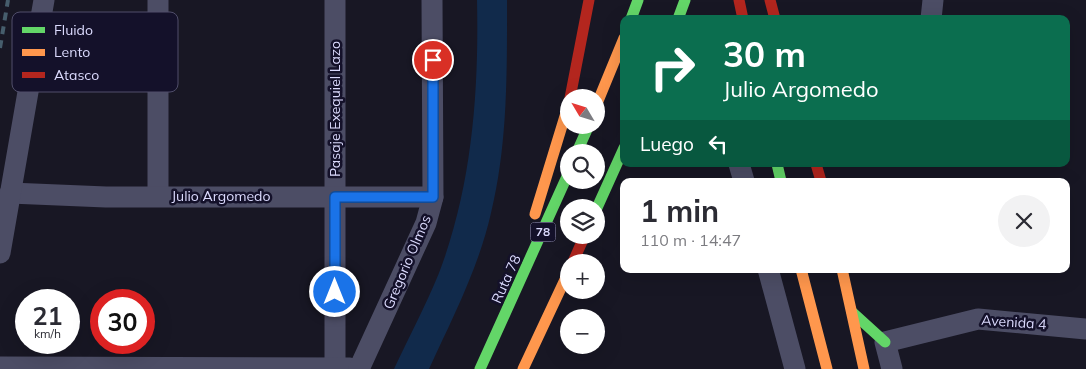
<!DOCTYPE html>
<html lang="es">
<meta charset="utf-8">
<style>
:root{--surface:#fff;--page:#f2f2f3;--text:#2b2b33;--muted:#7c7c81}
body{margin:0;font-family:Mulish,sans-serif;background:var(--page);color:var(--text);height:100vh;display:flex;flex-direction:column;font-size:19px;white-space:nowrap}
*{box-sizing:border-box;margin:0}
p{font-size:16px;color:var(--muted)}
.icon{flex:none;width:28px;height:28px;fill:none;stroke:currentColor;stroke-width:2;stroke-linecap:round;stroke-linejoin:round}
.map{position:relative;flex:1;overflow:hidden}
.details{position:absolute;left:620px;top:178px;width:450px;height:95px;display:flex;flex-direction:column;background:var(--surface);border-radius:10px;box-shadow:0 5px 20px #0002}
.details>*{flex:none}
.banner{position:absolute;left:620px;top:15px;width:450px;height:152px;border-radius:10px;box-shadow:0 5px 20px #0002;background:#0b6e4f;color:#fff;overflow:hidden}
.needle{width:32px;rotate:308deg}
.controls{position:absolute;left:560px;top:89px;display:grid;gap:10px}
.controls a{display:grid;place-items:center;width:45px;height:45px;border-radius:50%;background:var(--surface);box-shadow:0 5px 20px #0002;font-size:25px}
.speed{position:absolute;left:15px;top:289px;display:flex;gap:10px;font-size:25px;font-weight:700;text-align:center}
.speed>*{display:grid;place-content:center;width:65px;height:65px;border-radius:50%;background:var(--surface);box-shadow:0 5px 20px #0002;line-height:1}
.speed small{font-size:12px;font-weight:400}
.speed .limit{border:8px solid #d22;background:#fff;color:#111}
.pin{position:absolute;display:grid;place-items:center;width:42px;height:42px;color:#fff;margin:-21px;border:2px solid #fff;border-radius:50%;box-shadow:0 1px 5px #0007}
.me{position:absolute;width:55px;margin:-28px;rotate:0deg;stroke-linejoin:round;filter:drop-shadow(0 0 4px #0008)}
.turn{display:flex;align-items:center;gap:18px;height:105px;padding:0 20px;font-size:22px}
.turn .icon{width:65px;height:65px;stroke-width:2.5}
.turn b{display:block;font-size:35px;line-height:42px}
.then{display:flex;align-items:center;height:48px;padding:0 20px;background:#0003;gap:10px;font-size:19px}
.round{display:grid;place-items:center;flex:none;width:52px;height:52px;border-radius:26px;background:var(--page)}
.head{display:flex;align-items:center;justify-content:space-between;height:85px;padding:0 20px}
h1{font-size:30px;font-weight:700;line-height:38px}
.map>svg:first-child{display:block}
.water{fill:#112a4b}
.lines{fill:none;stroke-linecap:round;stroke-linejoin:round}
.street{stroke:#4c4d65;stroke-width:21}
.fast{stroke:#63d668;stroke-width:11}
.slow{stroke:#ff974d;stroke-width:11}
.jam{stroke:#b3261e;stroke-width:11}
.rail{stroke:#465d6c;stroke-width:4;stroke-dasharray:8 6;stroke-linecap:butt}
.route-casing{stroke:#114b97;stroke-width:12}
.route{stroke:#1a73e8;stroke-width:9}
.labels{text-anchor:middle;stroke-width:5;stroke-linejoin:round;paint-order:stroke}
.shield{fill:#14112a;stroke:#a09ebe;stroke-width:1}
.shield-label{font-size:12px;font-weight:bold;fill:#dcdbfe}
.street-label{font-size:14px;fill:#dcdbfe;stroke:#14112a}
.key{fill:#14112a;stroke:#504e6a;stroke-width:1}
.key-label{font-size:14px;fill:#dcdbfe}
</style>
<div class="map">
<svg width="1086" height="369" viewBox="0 0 1086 369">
<rect width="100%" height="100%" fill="#181724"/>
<!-- water -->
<path class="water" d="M477 0H507C507 71 508 143 491 213 479 267 452 319 429 369H394C409 337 426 305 439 273 472 186 479 92 477 0Z"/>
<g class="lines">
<!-- street -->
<g class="street">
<path d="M158 0V196"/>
<path d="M335 0V368"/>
<path d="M931 19 933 0"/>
<path d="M739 164 744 181"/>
<path d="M10 193 106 197H433"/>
<path d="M0 253 44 0"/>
<path d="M768 269 795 369"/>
<path d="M0 367 350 368"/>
<path d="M359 369 426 223 433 197 432 0"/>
<path d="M892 369 885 342 978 319 1086 329"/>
</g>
<!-- fast -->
<g class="fast">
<path d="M631 19 638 0"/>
<path d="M678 19 685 0"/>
<path d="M577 152 589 125"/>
<path d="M777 164 781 181"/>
<path d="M596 210 624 148"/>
<path d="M852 312 885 342"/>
<path d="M480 369 569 172"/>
</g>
<!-- slow -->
<g class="slow">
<path d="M596 106 624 38"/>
<path d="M535 214 569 103"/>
<path d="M801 269 827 369"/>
<path d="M842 269 864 369"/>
<path d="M523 369 569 271"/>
</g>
<!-- jam -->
<g class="jam">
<path d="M739 0 743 19"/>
<path d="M770 0 775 19"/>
<path d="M570 98 589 0"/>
<path d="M816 164 821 181"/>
<path d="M573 262 585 235"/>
</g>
<!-- rail -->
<path class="rail" d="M0 48 8 0"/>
</g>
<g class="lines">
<defs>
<path id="route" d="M335 292V197H433V60"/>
</defs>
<!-- route casing -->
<use href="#route" class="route-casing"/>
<!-- route -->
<use href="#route" class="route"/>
</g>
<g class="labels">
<!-- shield labels -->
<rect class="shield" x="530.5" y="222.5" width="25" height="19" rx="4"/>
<g class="shield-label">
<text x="543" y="236">78</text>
</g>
<!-- street labels -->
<g class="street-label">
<text transform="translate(335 109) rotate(-90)" y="5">Pasaje Exequiel Lazo</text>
<text x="221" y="201">Julio Argomedo</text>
<text transform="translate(407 262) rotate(-67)" y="5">Gregorio Olmos</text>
<text transform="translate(506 279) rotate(-66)" y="5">Ruta 78</text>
<text transform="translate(1014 322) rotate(4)" y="5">Avenida 4</text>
</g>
</g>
<!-- legend -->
<rect x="12" y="12" width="166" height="80" rx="8" class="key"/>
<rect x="22" y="27" width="23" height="6" fill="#63d668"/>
<rect x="22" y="49" width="23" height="7" fill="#ff974d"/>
<rect x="22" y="72" width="23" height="6" fill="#b3261e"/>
<g class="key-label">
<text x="54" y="35">Fluido</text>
<text x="54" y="57">Lento</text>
<text x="54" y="80">Atasco</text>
</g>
</svg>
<div class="controls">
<a><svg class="needle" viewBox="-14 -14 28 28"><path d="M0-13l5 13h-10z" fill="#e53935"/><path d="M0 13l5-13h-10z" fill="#7c7c81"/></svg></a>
<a><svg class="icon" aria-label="search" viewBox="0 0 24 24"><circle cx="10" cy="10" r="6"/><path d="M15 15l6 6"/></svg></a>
<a><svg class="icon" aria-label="layers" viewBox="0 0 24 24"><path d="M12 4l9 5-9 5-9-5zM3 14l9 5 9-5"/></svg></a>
<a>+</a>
<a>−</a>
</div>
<div class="speed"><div>21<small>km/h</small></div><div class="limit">30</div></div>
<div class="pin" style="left:433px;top:60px;background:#d93025"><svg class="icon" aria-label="arrive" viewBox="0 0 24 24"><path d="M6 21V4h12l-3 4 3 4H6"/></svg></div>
<svg class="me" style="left:335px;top:292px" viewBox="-20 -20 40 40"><circle r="17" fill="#1a73e8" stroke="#fff" stroke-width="3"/><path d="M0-11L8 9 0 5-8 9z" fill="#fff"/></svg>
<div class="banner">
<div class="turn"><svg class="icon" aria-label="right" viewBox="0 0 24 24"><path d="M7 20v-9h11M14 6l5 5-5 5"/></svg><div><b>30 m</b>Julio Argomedo</div></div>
<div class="then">Luego<svg class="icon" aria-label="left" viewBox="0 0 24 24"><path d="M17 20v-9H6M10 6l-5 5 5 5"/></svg></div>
</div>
<section class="details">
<div class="head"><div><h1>1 min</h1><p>110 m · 14:47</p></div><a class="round"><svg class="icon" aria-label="close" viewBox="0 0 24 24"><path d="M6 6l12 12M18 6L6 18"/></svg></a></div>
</section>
</div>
